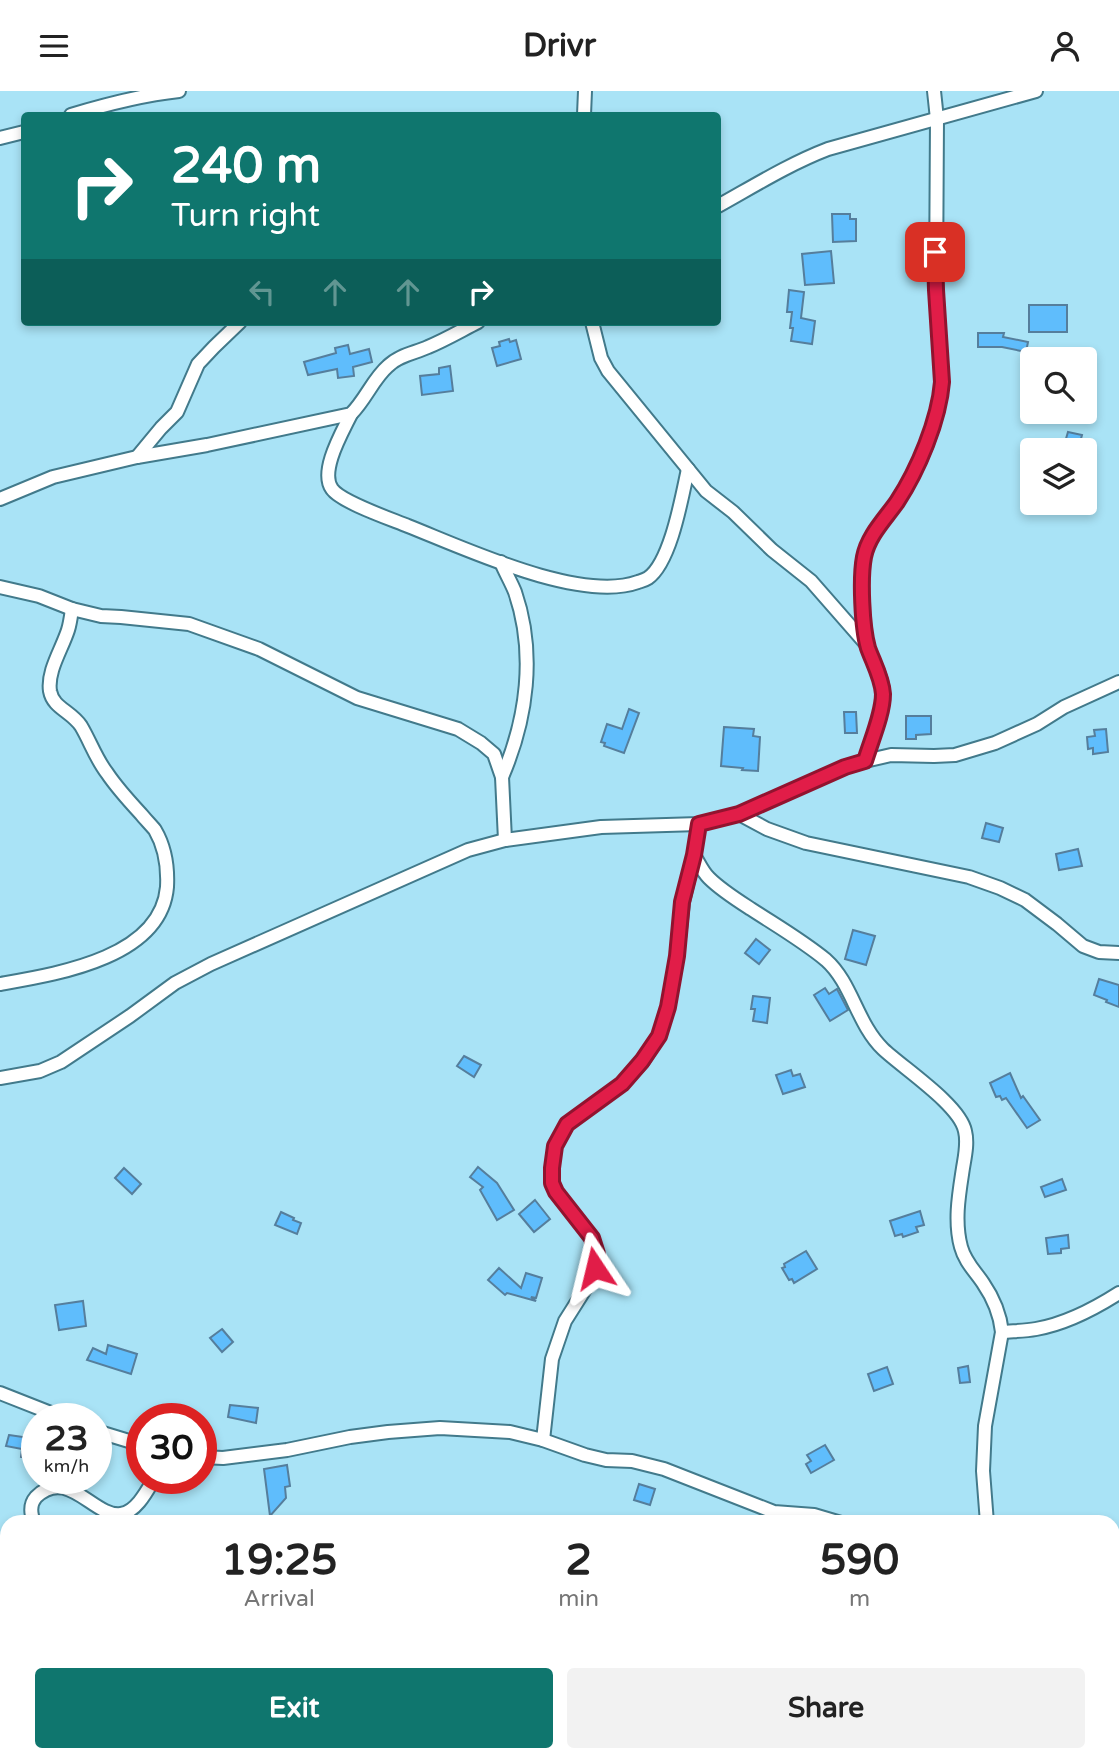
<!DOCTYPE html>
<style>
:root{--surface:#fff;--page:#f2f2f2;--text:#222;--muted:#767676;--accent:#0f766e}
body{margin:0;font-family:"Varela Round",sans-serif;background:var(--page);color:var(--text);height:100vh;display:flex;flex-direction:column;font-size:26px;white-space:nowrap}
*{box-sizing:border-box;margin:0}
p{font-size:23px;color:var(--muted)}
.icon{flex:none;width:38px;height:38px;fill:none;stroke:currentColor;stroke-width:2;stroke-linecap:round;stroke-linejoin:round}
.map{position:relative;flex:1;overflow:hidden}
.drawer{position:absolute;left:0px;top:1424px;width:1120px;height:247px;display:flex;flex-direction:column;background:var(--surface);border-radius:21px 21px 0 0;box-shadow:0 4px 10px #0003}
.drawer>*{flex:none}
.hud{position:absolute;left:21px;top:21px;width:700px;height:214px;border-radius:7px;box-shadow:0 4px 10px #0003;background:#0f766e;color:#fff;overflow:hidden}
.buttons{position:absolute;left:1020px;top:256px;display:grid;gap:14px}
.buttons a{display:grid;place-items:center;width:77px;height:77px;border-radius:7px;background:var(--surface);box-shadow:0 4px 10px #0003;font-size:35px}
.speed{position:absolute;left:21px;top:1312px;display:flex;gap:14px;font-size:35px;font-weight:700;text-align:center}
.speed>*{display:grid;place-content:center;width:91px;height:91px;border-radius:50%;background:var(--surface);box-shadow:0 4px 10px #0003;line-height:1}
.speed small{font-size:18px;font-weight:400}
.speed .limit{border:10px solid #d22;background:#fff;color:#111}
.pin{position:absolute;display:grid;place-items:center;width:60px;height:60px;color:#fff;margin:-30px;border-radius:14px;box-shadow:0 4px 10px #0006}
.me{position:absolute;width:77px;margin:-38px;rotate:350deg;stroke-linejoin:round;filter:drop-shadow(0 0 5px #0008)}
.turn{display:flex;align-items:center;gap:24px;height:147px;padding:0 35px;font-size:32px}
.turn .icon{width:91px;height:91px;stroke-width:2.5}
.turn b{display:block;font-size:49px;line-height:60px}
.lanes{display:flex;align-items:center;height:66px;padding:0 35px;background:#0003;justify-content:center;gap:35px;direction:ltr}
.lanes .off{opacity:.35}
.eta{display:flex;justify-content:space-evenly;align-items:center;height:119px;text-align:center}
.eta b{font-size:42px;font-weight:700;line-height:49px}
.button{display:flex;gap:14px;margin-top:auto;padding:14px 35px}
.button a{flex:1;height:80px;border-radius:7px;background:var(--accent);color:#fff;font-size:28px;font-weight:700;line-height:80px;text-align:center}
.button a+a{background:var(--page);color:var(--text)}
header{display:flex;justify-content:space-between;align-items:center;height:91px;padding:0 35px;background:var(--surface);font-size:32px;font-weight:700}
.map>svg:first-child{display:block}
.building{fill:#5fbdfc;stroke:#557e9c;stroke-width:2}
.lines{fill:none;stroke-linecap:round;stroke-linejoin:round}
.minor-casing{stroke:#427a8b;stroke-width:16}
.minor{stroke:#fff;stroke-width:12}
.route-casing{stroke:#92132f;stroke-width:18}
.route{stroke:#e11d48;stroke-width:12}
</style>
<header><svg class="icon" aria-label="menu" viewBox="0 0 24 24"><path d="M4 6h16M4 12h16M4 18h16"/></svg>Drivr<svg class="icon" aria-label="person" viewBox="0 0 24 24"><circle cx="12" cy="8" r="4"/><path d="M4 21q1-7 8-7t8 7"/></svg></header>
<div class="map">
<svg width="1119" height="1670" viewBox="0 0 1119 1670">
<rect width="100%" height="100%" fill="#a9e3f6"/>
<!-- building -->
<g class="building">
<path d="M832 123H850V128H856V150L833 151Z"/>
<path d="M831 160 834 192 805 194 802 163Z"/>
<path d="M789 199 804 201 801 227 815 230 812 253 791 250 793 237H790L792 221H787Z"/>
<rect x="1029" y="214" width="38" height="27"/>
<path d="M978 242H1004L1003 246 1028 251 1026 261 1002 256H978Z"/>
<path d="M509 248 510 251 516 249 521 268 497 275 492 257 500 255 499 251Z"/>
<path d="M348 254 350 263 369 258 372 271 353 276 354 285 338 287 337 278 308 284 304 271 336 262 335 257Z"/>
<path d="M450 275 453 300 422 304 420 285 439 283V277Z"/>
<path d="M1068 341 1082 344 1079 355 1065 351Z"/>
<path d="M629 618 639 622 624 662 604 655 605 652 601 651 607 633 622 638Z"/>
<path d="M844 621H856L857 642H845Z"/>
<path d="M906 625H931V643L916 644V648H906Z"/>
<path d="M724 636 754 638 753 645 760 646 758 680 742 679 743 677 721 675Z"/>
<path d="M1106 638 1108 661 1093 663V657L1088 658 1087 646 1095 645 1094 639Z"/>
<path d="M986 732 1003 737 999 751 982 747Z"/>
<path d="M1078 758 1082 775 1059 779 1056 763Z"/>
<path d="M853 839 875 845 866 874 845 868Z"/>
<path d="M756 848 770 859 759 873 745 862Z"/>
<path d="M1099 888 1119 894V916L1106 911 1107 909 1094 904Z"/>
<path d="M825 897 829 903 837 898 848 919 830 930 814 904Z"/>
<path d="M753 905 770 907 767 932 753 930 755 918H751Z"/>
<path d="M464 965 481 974 474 986 457 975Z"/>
<path d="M791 979 793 985 800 983 805 996 783 1003 776 984Z"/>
<path d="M1010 982 1021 1007 1023 1005 1040 1029 1027 1037 1006 1007 1002 1009 1000 1005 996 1006 990 992Z"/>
<path d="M478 1076 497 1092 514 1119 497 1129 480 1099 483 1096 470 1086Z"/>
<path d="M124 1077 141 1093 132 1103 115 1087Z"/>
<path d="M1062 1088 1066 1099 1045 1106 1041 1096Z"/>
<path d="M535 1109 550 1128 534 1141 519 1123Z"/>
<path d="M920 1120 924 1134 916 1136 918 1141 903 1146 902 1143 895 1145 890 1130Z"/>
<path d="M281 1121 294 1127 293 1129 301 1132 297 1143 275 1134Z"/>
<path d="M1068 1144 1069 1157 1061 1158V1162L1048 1163 1046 1147Z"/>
<path d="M806 1160 817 1178 794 1192 792 1188 789 1189 782 1177 785 1176 784 1173Z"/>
<path d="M499 1177 521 1197 526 1182 542 1187 536 1207 531 1206 536 1210 507 1202 505 1204 488 1189Z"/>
<path d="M83 1210 86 1235 59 1239 55 1214Z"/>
<path d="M222 1238 233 1251 222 1261 210 1247Z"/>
<path d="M108 1254 137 1263 131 1283 87 1269 93 1257 106 1263Z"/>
<path d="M968 1275 970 1291 960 1292 958 1277Z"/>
<path d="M887 1276 893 1293 874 1300 868 1283Z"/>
<path d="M230 1314 258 1317 256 1332 228 1326Z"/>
<path d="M9 1344 37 1348 34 1368 21 1366 22 1358 6 1355Z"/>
<path d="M825 1354 834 1369 811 1382 806 1373 811 1370 807 1364Z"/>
<path d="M287 1374 290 1395 285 1396 286 1407 270 1425 264 1378Z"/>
<path d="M639 1393 655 1398 650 1414 634 1409Z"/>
</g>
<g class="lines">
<defs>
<g id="minor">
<path d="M71 24C107 13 142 4 179 0"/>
<path d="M584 24 585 0"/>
<path d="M0 47 24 41"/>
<path d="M718 115C754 95 789 73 828 58L1036 0"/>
<path d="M592 231 601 267 608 280 706 400 733 421 772 459 811 490 867 554"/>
<path d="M351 323C343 340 319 380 332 398 341 411 391 428 408 435 464 457 580 512 638 491 641 490 645 489 648 487 671 471 682 405 688 378"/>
<path d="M137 366 161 337 177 321 198 273 214 256 240 231"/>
<path d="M0 408 53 386 137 366 207 354 351 323C366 308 373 288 388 275 399 264 415 262 428 256 445 249 462 239 478 231"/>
<path d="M501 471C505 481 511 491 515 501 536 562 527 628 502 686"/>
<path d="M0 496 39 505 72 518 101 525 121 526 189 533 259 558 357 607 458 638 481 652 494 663 502 686 505 749"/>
<path d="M865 670C871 649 883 625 883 603 883 587 873 571 868 557 862 536 860 487 864 466 868 445 885 428 897 411 919 378 939 331 942 291L936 199 937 28 934 0"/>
<path d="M739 723 767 738 806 752 969 786 1000 797 1025 809 1057 833 1083 855 1099 861 1119 862"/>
<path d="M694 764C699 772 702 780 709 787 721 799 737 809 751 818 777 835 803 850 826 869 852 892 857 933 883 958 903 977 960 1014 965 1040 968 1052 965 1065 963 1077 959 1103 954 1130 961 1156 965 1171 975 1180 983 1192 994 1208 1000 1222 1002 1241L985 1335 983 1380 987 1432"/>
<path d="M0 893C57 883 161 867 167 796 168 777 165 756 155 739 151 734 145 728 141 723 129 710 117 697 107 682 96 668 90 650 81 635 71 620 53 617 50 600 47 580 62 558 68 539 70 533 71 525 72 518"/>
<path d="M0 987 40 980 61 971 130 925 175 892 211 873 468 759 505 749 601 736 699 733 739 723 845 676 865 670 891 664 934 665 955 664 995 652 1037 633 1064 616 1119 591"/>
<path d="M1002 1241C1013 1240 1025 1240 1036 1238 1065 1233 1094 1218 1119 1202"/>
<path d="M0 1302 66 1328"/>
<path d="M96 1340 142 1354"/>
<path d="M543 1349 552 1268 565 1230 589 1192 595 1177 597 1163 592 1147 556 1101 552 1092V1077L555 1055 567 1033 622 993 643 970 659 945 668 916 677 865 683 811 694 764 699 733"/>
<path d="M201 1366 223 1367 287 1359 350 1346 388 1341 440 1337 510 1341 543 1349 585 1364 606 1369 632 1370 664 1378 774 1421 814 1424 841 1432"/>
<path d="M34 1432C31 1423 29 1414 36 1406 68 1375 94 1427 121 1423 136 1421 147 1400 154 1388"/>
<path d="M1113 1503 1119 1504"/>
<path d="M0 1583 7 1577"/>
<path d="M1113 1588 1119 1583"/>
<path d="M955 1670 992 1664"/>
</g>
</defs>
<!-- minor casing -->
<use href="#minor" class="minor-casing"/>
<!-- minor -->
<use href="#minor" class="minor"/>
</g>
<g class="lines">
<defs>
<path id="route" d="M595 1177 597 1163 592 1147 556 1101 552 1092V1077L555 1055 567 1033 622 993 642 970 659 945 668 916 677 865 682 811 694 764 699 733 739 723 845 676 865 670C871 650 883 623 883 603 882 587 873 571 868 557 862 536 860 487 864 466 868 445 885 428 897 411 918 379 939 329 942 291L936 199 935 161"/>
</defs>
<!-- route casing -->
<use href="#route" class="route-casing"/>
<!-- route -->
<use href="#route" class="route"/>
</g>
</svg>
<div class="buttons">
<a><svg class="icon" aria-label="search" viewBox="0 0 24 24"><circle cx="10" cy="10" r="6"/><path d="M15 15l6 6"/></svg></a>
<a><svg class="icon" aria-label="layers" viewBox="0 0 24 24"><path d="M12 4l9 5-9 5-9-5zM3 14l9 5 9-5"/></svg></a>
</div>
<div class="speed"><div>23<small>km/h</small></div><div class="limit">30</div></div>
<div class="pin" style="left:935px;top:161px;background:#d93025"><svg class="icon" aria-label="arrive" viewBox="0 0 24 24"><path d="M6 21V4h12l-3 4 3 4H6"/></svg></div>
<svg class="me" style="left:595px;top:1177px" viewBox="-20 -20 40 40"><path d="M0-17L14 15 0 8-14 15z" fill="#e11d48" stroke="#fff" stroke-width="4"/></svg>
<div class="hud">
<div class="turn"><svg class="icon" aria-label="right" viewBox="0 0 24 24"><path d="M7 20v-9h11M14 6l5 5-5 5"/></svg><div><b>240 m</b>Turn right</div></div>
<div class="lanes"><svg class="icon off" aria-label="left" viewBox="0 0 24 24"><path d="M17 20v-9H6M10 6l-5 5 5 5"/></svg><svg class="icon off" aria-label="ahead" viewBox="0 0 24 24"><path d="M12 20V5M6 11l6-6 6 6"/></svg><svg class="icon off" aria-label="ahead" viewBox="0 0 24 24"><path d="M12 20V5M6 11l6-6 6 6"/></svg><svg class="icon" aria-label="right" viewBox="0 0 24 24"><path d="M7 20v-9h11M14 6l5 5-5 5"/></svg></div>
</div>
<section class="drawer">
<div class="eta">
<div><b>19:25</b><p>Arrival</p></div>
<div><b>2</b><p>min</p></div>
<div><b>590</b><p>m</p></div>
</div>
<div class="button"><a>Exit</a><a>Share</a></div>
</section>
</div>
